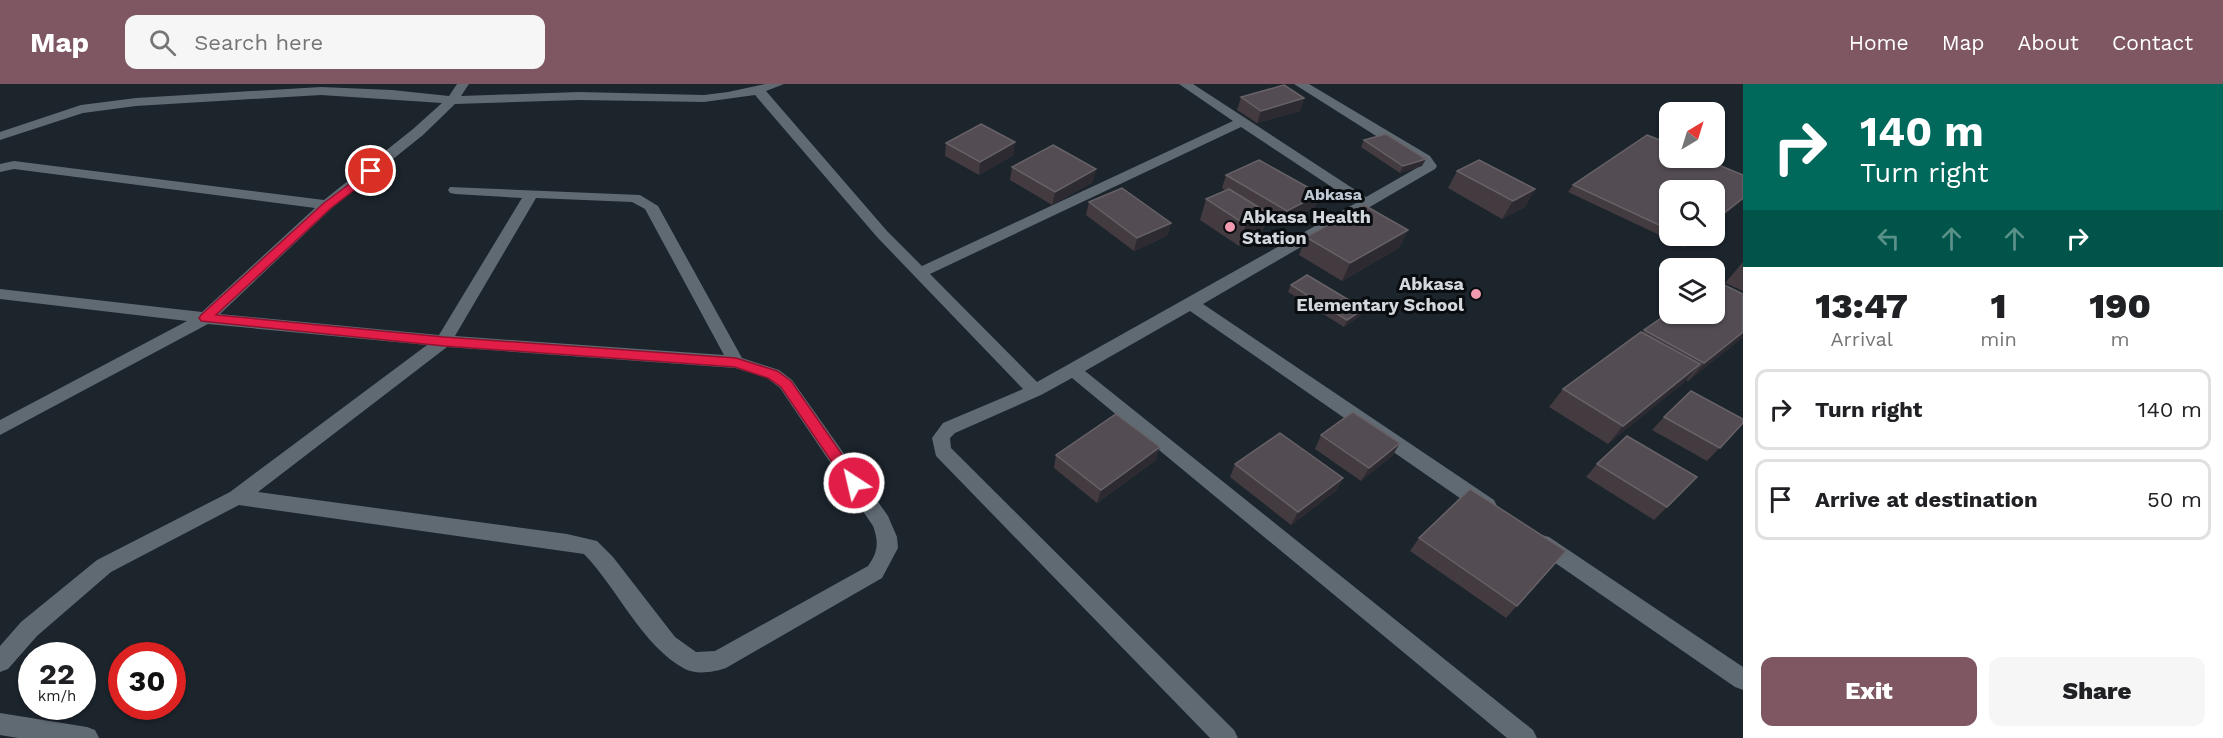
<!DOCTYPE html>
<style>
:root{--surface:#fff;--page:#f6f6f6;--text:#202124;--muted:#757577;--line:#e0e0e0;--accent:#7e5763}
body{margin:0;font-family:"Work Sans",sans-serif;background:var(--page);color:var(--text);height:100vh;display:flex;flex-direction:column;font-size:22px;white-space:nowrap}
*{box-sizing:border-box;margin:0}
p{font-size:20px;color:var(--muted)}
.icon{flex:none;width:33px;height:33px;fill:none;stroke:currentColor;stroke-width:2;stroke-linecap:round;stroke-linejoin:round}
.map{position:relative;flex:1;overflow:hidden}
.side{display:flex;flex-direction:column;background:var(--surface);width:480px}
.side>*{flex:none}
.banner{background:#00695c;color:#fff;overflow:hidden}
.needle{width:39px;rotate:38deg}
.tools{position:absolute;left:1659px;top:18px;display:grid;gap:12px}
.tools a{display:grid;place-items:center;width:66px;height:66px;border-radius:12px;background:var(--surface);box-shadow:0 2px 4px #0004;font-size:30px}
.speed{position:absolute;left:18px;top:558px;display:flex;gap:12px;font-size:30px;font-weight:700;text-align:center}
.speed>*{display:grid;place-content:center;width:78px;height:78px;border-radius:50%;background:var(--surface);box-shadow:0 2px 4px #0004;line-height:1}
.speed small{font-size:15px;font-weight:400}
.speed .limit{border:9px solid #d22;background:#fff;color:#111}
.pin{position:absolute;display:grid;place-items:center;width:51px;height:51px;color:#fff;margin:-26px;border:3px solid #fff;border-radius:50%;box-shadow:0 2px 6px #0007}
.me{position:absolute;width:66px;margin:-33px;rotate:325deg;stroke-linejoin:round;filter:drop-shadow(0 0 4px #0008)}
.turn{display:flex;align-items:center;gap:21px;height:126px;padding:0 18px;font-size:27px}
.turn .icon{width:78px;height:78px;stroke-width:2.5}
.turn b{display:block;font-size:42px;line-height:51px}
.lanes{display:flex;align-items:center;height:57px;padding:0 18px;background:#0003;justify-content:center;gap:30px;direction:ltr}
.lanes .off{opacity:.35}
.eta{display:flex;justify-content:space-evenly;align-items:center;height:102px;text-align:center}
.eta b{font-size:36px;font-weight:800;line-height:42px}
.cta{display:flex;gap:12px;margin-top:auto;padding:12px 18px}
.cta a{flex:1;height:69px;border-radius:12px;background:var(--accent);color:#fff;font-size:24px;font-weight:800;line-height:69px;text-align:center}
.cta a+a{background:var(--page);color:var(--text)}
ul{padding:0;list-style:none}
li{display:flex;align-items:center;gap:18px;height:81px;margin:0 12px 9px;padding:0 6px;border:3px solid var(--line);border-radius:12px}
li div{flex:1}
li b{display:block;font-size:22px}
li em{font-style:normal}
header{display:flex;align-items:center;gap:36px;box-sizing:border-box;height:84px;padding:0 30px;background:var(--accent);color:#fff}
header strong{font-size:28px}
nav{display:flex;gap:33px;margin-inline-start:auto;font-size:21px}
.search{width:420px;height:54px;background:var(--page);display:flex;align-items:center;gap:15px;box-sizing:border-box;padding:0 21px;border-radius:12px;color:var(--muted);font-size:22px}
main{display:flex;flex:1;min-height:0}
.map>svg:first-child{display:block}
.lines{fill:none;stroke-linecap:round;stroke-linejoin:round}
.street{fill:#606a73;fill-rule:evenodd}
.wall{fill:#443b41}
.shaded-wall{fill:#2d2b31}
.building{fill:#534c52;stroke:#676267;stroke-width:1.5}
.route{fill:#e11d48;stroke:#92132f;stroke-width:1.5}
.poi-dot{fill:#f29aaf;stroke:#0a0d10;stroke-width:2}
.labels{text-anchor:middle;stroke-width:6;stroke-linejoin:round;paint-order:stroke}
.far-neighbourhood-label{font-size:16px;font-weight:bold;fill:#c0cad5;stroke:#0a0d10}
.poi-label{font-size:18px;font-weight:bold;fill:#d2d8dd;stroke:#0a0d10;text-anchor:start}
</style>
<header>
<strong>Map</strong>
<div class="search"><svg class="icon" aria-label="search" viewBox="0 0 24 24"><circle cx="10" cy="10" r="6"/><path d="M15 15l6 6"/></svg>Search here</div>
<nav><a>Home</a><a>Map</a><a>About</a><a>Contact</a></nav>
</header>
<main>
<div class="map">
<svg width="1743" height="654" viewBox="0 0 1743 654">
<rect width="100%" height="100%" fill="#1c242c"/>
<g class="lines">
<!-- street -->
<g class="street">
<path d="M457 0H469L461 12 579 8 704 11 728 8 765 0H784L766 7 887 147 922 182 1233 37 1179 0H1193L1366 113 1422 81 1294 0H1309L1430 72 1437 82 1435 85 1203 220 1494 416 1497 422 1494 428 1487 430 1480 428 1190 227 1085 287 1533 646 1537 654H1507L1072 294 1041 311 955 349 950 354 951 364 1234 646 1238 654H1210L936 372 932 354 943 339 1023 305 877 153 755 11 704 18 579 16 455 20 423 51 332 124 220 230 439 251 522 114 455 110 450 109 448 106 450 103 640 111 658 122 742 274 779 286 792 296 888 432 897 453 898 464 882 494 726 584C715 588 696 591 685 585 642 562 618 505 584 470L239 421 111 488 37 552 8 585 0 588V562L21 538 97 476 230 408 427 261 208 240 0 351V336L187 237 0 215V205L202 228 315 124 14 85 0 88V80L14 77 324 116 413 45 442 19 321 11 136 22 83 29 0 56V48L81 21 136 14 321 3 392 6 449 12ZM1241 43 1356 119 1037 298 930 190ZM536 114 632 118 645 125 724 271 455 252ZM447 263 735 284 767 294 780 304 873 442C879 458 878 468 868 482L715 567 696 568 675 553 613 473 597 457 567 450 258 408Z"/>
<path d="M1542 451 1549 453 1743 583V606L1735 603 1535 465 1532 459 1535 453Z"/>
<path d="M0 629 87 643 95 646 99 654H18L0 651Z"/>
</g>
</g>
<!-- wall -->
<g class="wall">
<path d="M1241 13 1304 14 1300 27 1257 39 1237 26Z"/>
<path d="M1364 56 1422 82 1400 89 1361 63Z"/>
<path d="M946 59 1014 71 979 91 945 72Z"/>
<path d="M1012 83 1093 98 1052 121 1010 96Z"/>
<path d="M1457 87 1535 105 1525 123 1502 135 1448 104Z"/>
<path d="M1226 91 1320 110 1315 123 1282 140 1268 131 1261 151 1239 162 1200 136 1206 115 1225 106 1222 104Z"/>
<path d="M1743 91V116L1714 139V106H1670V152H1699L1685 163 1568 108 1573 101Z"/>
<path d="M1089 118 1171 139 1167 152 1134 167 1086 131Z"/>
<path d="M1408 146 1399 164 1342 197 1299 171 1306 153Z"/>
<path d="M1743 178V207L1725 199Z"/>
<path d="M1291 201 1364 225 1360 232 1344 243 1288 208Z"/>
<path d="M1644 246 1743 253 1688 297 1686 296 1608 360 1549 323 1563 305 1643 249Z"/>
<path d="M1664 333 1743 339 1707 377 1652 346Z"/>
<path d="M1321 351 1400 359 1392 372 1361 397 1315 365Z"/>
<path d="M1056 371 1156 376 1097 419 1054 384Z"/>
<path d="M1235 380 1343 394 1336 407 1291 441 1230 393Z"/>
<path d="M1597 380 1697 393 1654 436 1586 393Z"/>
<path d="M1419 454 1566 467 1506 534 1410 467Z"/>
</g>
<!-- shaded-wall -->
<g class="shaded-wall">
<path d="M1304 14 1300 27 1257 39 1261 27Z"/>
<path d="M1015 58 1014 71 979 91 980 78Z"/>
<path d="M1426 75 1422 82 1400 89 1403 82Z"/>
<path d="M1096 85 1093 98 1052 121 1055 108Z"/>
<path d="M1535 105 1525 123 1502 135 1513 117Z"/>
<path d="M1320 110 1315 123 1282 140 1287 127Z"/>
<path d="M1743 114V116L1714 139V137Z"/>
<path d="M1268 129 1261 151 1239 162 1246 141Z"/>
<path d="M1171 139 1167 152 1134 167 1137 154Z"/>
<path d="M1408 146 1399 164 1342 197 1350 179Z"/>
<path d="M1696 152H1699L1685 163 1691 156Z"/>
<path d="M1364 225 1360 232 1344 243 1347 236Z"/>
<path d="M1743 248V253L1688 297 1704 279Z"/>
<path d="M1700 280 1684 299 1608 360 1623 342Z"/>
<path d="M1400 359 1392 372 1361 397 1369 384Z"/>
<path d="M1160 363 1156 376 1097 419 1101 406Z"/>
<path d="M1343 394 1336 407 1291 441 1298 428Z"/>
</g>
<!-- building -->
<g class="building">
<path d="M1284 1 1304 14 1261 27 1241 13Z"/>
<path d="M981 40 1015 58 980 78 946 59Z"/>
<path d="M1386 50 1426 75 1403 82 1364 56Z"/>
<path d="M1647 51 1670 60V74H1702L1743 91V114L1714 137V106H1670V146L1573 101Z"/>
<path d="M1053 61 1096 85 1055 108 1012 83Z"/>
<path d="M1259 76 1320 110 1287 127 1226 91Z"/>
<path d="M1479 76 1535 105 1513 117 1457 87Z"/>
<path d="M1122 104 1171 139 1137 154 1089 118Z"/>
<path d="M1229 105 1268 129 1246 141 1206 115Z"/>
<path d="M1364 121 1408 146 1350 179 1306 153Z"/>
<path d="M1681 152H1696L1691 156Z"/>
<path d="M1307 191 1364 225 1347 236 1291 201Z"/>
<path d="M1714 196 1743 210V248L1704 279 1644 246 1670 228V230H1714Z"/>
<path d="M1641 248 1700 280 1623 342 1563 305Z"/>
<path d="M1691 307 1743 335V339L1720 364 1664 333Z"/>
<path d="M1353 328 1400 359 1369 384 1321 351Z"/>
<path d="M1116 330 1160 363 1101 406 1056 371Z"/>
<path d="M1280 349 1343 394 1298 428 1235 380Z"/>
<path d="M1627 352 1697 393 1667 423 1597 380Z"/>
<path d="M1470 405 1566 467 1517 522 1419 454Z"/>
</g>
<!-- route -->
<path class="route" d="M371 84 375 85V90L331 124 216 231 444 253 736 274 777 287 791 297 859 395 861 399 859 403H849L781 303 768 294 735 283 444 262 201 237 199 234 201 231 324 119Z"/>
<!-- markers -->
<g class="poi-dot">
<circle cx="1230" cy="143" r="6"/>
<circle cx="1476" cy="210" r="6"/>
</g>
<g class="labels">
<!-- far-neighbourhood labels -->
<g class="far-neighbourhood-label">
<text x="1333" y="116">Abkasa</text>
</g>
<!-- poi labels -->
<g class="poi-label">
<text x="1242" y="139">Abkasa Health<tspan x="1242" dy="21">Station</tspan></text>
<text x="1464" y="206" text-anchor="end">Abkasa<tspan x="1464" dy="21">Elementary School</tspan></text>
</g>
</g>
</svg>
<div class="tools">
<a><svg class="needle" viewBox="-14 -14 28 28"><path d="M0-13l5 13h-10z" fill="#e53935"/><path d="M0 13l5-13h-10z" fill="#757577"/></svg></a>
<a><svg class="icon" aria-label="search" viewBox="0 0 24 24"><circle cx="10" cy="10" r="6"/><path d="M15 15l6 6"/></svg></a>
<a><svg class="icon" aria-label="layers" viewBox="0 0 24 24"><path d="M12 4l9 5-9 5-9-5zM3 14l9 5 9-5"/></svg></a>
</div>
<div class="speed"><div>22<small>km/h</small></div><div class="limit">30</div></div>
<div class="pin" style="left:371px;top:87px;background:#d93025"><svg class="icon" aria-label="arrive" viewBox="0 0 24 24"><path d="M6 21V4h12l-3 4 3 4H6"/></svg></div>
<svg class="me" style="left:854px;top:399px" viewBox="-20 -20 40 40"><circle r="17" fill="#e11d48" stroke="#fff" stroke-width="3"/><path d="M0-11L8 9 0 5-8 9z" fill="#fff"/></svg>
</div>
<section class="side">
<div class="banner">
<div class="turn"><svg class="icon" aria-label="right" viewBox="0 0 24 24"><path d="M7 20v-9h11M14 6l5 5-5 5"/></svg><div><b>140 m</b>Turn right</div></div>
<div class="lanes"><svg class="icon off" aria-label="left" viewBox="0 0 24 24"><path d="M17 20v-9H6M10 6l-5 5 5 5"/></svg><svg class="icon off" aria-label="ahead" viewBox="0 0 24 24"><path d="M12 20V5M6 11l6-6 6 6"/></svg><svg class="icon off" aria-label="ahead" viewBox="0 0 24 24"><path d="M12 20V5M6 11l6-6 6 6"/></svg><svg class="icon" aria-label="right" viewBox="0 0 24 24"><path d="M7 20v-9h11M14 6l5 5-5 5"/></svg></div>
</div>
<div class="eta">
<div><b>13:47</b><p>Arrival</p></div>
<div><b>1</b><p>min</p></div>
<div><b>190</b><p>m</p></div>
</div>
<ul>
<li><svg class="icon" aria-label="right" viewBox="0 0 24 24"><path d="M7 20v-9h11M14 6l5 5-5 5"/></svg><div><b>Turn right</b></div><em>140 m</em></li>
<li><svg class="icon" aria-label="arrive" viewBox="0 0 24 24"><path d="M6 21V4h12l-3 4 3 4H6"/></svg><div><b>Arrive at destination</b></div><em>50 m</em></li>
</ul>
<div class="cta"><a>Exit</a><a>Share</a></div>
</section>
</main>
